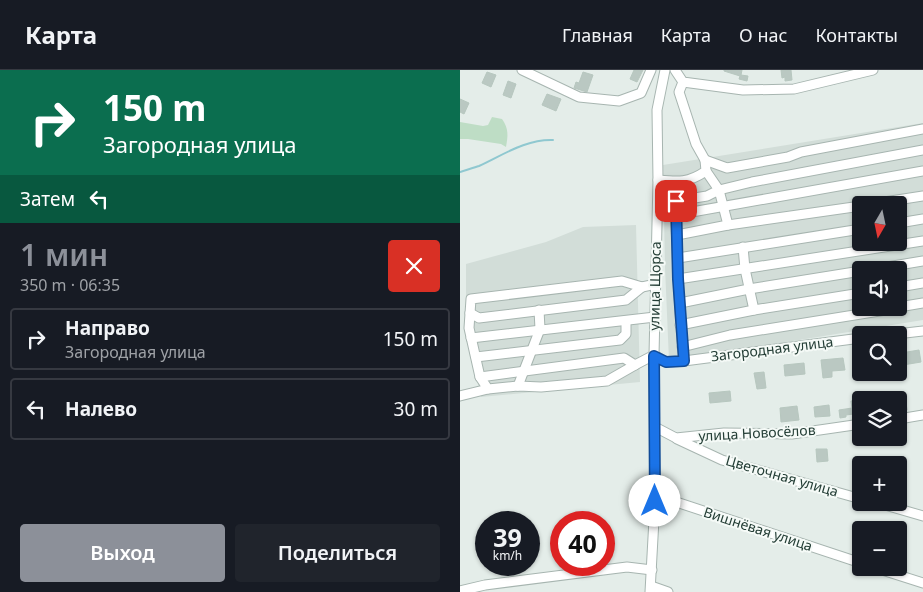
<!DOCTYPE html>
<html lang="ru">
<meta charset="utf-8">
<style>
:root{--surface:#171b24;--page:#20242c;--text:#f1f3f6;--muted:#9ea1a6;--line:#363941;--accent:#8c9099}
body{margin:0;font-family:"Noto Sans",sans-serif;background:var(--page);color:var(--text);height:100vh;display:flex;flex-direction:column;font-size:19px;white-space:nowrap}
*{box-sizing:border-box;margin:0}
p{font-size:16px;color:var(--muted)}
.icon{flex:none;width:28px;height:28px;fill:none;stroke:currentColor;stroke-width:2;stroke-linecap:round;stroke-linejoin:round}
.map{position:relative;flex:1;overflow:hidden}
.side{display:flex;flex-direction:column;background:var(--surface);width:460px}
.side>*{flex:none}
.hud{background:#0b6e4f;color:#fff;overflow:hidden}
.needle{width:32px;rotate:189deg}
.controls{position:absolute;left:392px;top:126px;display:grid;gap:10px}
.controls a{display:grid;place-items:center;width:55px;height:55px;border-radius:5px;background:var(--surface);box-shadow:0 1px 4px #0004;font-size:25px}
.speed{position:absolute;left:15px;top:441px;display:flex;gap:10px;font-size:25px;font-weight:700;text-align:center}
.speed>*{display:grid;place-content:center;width:65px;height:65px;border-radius:50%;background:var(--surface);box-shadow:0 1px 4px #0004;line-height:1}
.speed small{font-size:12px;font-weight:400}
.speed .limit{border:8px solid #d22;background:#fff;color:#111}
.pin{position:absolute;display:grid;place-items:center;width:42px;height:42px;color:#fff;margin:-21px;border-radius:10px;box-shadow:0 2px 8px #0006}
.me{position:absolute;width:55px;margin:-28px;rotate:0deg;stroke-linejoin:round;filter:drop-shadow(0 0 4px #0008)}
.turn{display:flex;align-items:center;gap:18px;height:105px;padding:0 20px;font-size:22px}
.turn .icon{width:65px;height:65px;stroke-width:2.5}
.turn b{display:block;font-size:35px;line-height:42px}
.then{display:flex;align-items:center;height:48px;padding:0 20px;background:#0003;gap:10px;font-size:19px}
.round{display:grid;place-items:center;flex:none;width:52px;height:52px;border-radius:5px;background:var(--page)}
.overview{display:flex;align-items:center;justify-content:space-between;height:85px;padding:0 20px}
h1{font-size:30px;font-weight:600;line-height:38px;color:var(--accent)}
.primary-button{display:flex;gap:10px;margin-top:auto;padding:10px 20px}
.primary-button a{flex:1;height:58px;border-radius:5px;background:var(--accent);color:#fff;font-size:20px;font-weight:600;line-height:58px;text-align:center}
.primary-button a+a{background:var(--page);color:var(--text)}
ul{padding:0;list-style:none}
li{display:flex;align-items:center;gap:15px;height:62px;margin:0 10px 8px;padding:0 10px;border:2px solid var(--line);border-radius:5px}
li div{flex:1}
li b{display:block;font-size:19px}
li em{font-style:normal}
header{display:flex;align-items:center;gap:30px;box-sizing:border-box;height:70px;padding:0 25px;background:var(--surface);border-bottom:1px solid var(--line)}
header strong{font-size:24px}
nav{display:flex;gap:28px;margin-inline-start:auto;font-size:18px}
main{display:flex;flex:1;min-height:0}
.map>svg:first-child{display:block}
.built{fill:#d2ddd8;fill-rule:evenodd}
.green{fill:#beddc5}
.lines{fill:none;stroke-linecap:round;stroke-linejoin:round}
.stream{stroke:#8fc8d0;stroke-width:2}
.building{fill:#bac8c2;stroke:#b7c7bf}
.minor-casing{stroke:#a7b5b0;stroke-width:11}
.minor{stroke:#fff;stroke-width:9}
.route-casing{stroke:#114b97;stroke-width:12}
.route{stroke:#1a73e8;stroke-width:9}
.labels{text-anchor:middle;stroke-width:4;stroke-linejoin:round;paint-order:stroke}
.street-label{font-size:14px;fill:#243e36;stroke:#f5faf7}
</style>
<header>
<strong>Карта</strong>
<nav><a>Главная</a><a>Карта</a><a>О нас</a><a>Контакты</a></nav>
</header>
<main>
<section class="side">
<div class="hud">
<div class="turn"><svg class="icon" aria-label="right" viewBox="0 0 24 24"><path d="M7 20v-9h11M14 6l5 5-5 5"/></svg><div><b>150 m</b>Загородная улица</div></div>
<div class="then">Затем<svg class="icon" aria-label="left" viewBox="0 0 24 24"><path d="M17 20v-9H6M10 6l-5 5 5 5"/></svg></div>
</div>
<div class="overview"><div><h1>1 мин</h1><p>350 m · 06:35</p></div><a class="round" style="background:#d93025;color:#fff"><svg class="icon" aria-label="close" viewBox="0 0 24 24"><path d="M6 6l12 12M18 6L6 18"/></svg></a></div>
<ul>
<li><svg class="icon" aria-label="right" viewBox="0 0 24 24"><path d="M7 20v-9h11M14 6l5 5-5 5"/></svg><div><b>Направо</b><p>Загородная улица</p></div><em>150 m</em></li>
<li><svg class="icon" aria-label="left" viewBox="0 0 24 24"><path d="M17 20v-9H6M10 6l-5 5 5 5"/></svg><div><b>Налево</b></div><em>30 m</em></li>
</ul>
<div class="primary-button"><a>Выход</a><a>Поделиться</a></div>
</section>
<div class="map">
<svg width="463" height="522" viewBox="0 0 463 522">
<rect width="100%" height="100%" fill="#e4ede9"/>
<!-- built -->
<g class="built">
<path d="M463 53V250L209 291 205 197 203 95ZM401 135H439V172H401ZM401 200H439V238H401Z"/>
<path d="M176 155 180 312 21 327 6 262V194L86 172 123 157Z"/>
</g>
<!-- green -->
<path class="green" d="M32 47 42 49C49 59 48 66 46 77L41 74 8 69H0V52L23 56 28 55Z"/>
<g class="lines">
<!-- stream -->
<path class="stream" d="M0 102C6 100 13 98 19 96 43 85 66 69 93 70"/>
</g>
<!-- building -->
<g class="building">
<path d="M174 0H183L177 12 170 9Z"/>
<path d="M264 0H282L281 5 288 6 287 11 279 9 280 6 264 1Z"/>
<path d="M321 0H331L332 10 325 11V7L322 8Z"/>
<path d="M27 2 36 5 31 17 22 13Z"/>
<path d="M123 2 133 5 127 22 114 18 116 12 119 13Z"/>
<path d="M48 11 56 14 51 28 43 25Z"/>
<path d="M87 24 101 29 96 41 82 35Z"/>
<path d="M0 29 9 33 4 44 0 42Z"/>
<path d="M459 280 461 292 443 295 441 283Z"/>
<path d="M383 288 385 300 372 301V307L363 308 361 290Z"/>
<path d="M344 293 345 304 325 306 324 295Z"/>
<path d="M304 302 306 318 297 319 294 303Z"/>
<path d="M270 321 271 331 250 333 249 323Z"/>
<path d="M445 325 447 340 441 341 439 340V326Z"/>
<path d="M401 330V343L386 345V347L380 348 379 340 392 338 391 331Z"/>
<path d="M369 335 370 346 355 347 354 337Z"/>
<path d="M337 336 339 350 321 352 320 338Z"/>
<path d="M356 379H367L368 391 357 392Z"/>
</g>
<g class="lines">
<defs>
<g id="minor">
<path d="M62 0 119 27 159 31 181 23 191 0"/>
<path d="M215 0 223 12 283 20 334 19 413 0"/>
<path d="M223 12 219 22 236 74 245 90"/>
<path d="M198 110C219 112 228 113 246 101L245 90 267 98 328 87 341 82 463 59"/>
<path d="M214 112C216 126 215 140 216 154 218 200 219 246 224 291"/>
<path d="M216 131 247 126 259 120 292 112 463 80"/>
<path d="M405 135 463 126"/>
<path d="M215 145 463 101"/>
<path d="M439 153 463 149"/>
<path d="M268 155 401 136"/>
<path d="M217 165 268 155 259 120 246 101"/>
<path d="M283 177 285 199 294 240"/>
<path d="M218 188 401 159"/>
<path d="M409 200 463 191"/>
<path d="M218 209 463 171"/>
<path d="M439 217 463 213"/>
<path d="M220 233 289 219 401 201"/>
<path d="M439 237 463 233"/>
<path d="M10 243 19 248 166 230 182 217"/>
<path d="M220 255 294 240 401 223"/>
<path d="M428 265 463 261"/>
<path d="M11 268 195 247"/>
<path d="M222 277 270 265 438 238"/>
<path d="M16 287 160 270 166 264V251"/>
<path d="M175 295 147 311 81 317 58 316 28 319 20 307 9 258 11 229 162 211 182 217 196 214"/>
<path d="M20 307 164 288 175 295 194 285 206 292 224 291 401 268"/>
<path d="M58 316 80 259 79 240"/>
<path d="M0 326 28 319"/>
<path d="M439 349 463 345"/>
<path d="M195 357 216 368 264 363 332 364 401 354"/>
<path d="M217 369 262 390 401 429"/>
<path d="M195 425 401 493"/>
<path d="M415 432 463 446"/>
<path d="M416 498 463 513"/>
<path d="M191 516 208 522"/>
<path d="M0 521 25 515 167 497 192 500"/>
<path d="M190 522 195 431 194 285 198 110 197 40 205 0"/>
</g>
</defs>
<!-- minor casing -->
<use href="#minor" class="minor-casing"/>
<!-- minor -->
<use href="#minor" class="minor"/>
</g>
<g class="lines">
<defs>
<path id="route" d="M195 431 194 286 206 292 224 291 218 209 216 131"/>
</defs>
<!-- route casing -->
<use href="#route" class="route-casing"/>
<!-- route -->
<use href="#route" class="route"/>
</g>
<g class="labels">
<!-- street labels -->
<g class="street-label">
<text transform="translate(195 216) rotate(-89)" y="5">улица Щорса</text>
<text transform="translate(312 279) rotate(-7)" y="5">Загородная улица</text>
<text transform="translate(297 363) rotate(-3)" y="5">улица Новосёлов</text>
<text transform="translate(322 406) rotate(16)" y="5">Цветочная улица</text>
<text transform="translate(298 459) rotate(18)" y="5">Вишнёвая улица</text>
</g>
</g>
</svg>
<div class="controls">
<a><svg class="needle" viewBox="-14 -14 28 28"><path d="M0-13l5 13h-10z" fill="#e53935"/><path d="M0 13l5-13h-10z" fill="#9ea1a6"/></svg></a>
<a><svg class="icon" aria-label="sound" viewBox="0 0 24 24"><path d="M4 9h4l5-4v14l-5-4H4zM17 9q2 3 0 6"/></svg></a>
<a><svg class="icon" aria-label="search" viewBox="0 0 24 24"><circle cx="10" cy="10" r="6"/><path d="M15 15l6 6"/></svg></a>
<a><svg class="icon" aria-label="layers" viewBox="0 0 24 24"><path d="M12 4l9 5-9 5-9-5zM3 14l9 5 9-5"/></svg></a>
<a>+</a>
<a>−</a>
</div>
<div class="speed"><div>39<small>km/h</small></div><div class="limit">40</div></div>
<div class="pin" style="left:216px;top:131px;background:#d93025"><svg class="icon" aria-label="arrive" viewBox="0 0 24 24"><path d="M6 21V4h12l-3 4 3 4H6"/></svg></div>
<svg class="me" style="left:195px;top:431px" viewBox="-20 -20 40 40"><circle r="19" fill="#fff"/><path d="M0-13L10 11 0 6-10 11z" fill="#1a73e8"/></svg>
</div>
</main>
